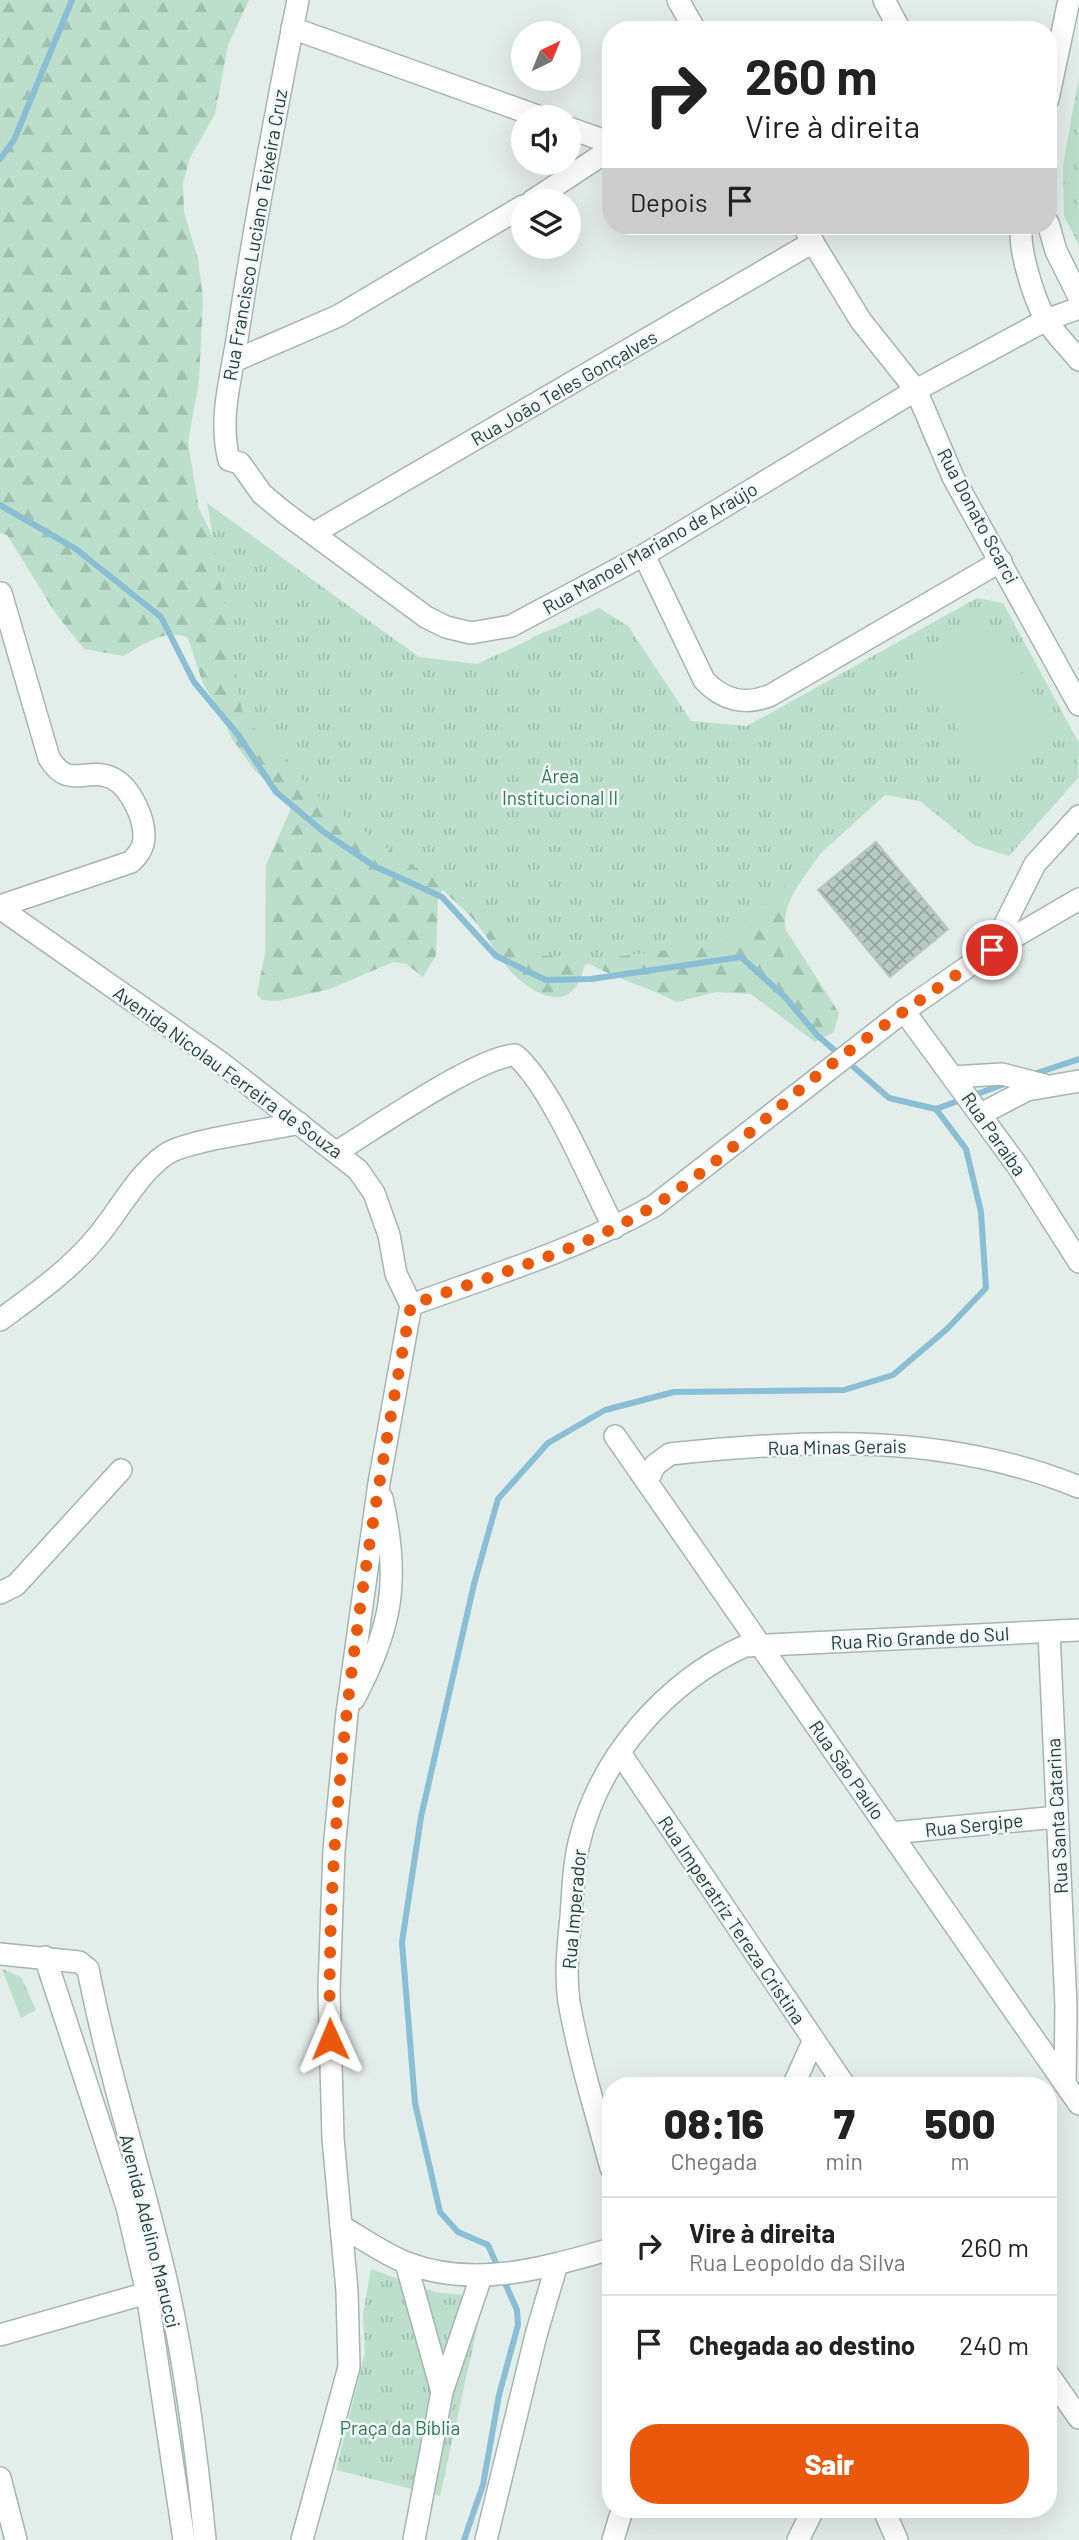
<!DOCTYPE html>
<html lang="pt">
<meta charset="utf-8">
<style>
:root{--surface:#fff;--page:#f6f6f6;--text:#222;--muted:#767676;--line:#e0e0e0;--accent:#ea580c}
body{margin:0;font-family:Barlow,sans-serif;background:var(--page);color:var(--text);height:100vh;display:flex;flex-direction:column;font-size:26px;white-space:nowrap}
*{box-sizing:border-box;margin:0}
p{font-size:23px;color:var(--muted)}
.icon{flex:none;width:38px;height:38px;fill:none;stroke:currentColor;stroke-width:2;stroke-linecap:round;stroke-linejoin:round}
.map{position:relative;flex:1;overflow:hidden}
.drawer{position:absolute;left:602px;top:2077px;width:455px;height:441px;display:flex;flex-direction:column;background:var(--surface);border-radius:28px;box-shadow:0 7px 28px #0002}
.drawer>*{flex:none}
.top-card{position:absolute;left:602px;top:21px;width:455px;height:214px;border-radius:28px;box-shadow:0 7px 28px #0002;background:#fff;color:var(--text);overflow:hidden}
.needle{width:46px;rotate:43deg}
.buttons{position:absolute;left:511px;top:21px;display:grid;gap:14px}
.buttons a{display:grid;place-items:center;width:70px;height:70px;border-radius:50%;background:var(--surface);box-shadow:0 7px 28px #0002;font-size:35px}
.pin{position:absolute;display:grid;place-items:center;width:60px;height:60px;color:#fff;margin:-30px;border:4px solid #fff;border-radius:50%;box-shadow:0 2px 7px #0007}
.me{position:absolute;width:77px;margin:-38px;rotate:359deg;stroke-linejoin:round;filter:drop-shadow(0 0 5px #0008)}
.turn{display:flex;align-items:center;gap:24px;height:147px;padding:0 28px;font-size:32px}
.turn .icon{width:91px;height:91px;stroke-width:2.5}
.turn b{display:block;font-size:49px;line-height:60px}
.then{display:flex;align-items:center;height:66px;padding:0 28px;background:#0003;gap:14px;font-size:26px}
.eta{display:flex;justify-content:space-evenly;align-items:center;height:119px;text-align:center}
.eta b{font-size:42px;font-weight:800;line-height:49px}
.action{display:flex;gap:14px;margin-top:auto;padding:14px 28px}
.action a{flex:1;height:80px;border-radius:28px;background:var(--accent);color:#fff;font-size:28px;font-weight:800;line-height:80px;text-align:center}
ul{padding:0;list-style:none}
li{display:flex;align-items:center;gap:21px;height:98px;padding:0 28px;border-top:2px solid var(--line)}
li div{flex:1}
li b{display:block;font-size:26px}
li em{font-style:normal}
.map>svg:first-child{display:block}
.forest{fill:url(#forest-firs)}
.park{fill:url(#park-tufts)}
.garden{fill:#bbdfca}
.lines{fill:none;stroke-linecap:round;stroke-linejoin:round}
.stream{stroke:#89bed4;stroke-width:6}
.building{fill:url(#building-cross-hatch);stroke:#b5c7c2;stroke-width:2}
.minor-casing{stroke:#a5b5b2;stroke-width:24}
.minor{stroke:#fff;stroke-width:21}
.route{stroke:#ea580c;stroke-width:12;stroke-dasharray:0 21.6}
.labels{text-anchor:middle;stroke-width:5;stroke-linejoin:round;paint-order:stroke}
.street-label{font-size:19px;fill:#223f3b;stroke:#f3f9f7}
.park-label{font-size:19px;fill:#2a7853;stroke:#f3f9f7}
</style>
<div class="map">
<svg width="1079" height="2540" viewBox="0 0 1079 2540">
<defs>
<pattern id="forest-firs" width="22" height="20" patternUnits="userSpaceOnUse" patternTransform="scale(1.75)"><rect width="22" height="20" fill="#bbdfca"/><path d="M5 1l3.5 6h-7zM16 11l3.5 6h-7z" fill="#a0c0ae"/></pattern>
<pattern id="park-tufts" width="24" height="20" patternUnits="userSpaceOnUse" patternTransform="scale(1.75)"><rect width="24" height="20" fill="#bbdfca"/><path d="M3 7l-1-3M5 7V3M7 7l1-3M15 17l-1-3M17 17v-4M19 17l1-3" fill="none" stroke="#a0c0ae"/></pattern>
<pattern id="building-cross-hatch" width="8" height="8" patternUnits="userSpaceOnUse" patternTransform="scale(1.75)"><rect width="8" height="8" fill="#b8c8c3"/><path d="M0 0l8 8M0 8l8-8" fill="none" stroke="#95a4a0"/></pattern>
</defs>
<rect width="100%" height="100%" fill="#e3edea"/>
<!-- forest -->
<path class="forest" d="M0 0H249L228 45 215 114 190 158 183 183 184 212 198 259 203 299 199 381 188 442 199 509 231 572 384 723 514 655 533 637 552 629 802 845 820 854C806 876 780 903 786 930L839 1013 834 1032 815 1042 751 994 716 992 677 1002C647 987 617 979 588 963L584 966C575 1013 539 999 513 974 499 960 490 940 478 925 468 912 455 902 443 890L438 897 436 955 423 977 406 964 393 962 330 989 278 1001 262 1000 257 994 265 953 266 865 293 804 255 771 232 739 220 710 203 684 188 638C166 627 141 646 123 656L84 649 56 614 7 535 0 533Z"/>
<!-- park -->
<g class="park">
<path d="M1079 77V245L1064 216 1063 164Z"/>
<path d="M207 503 419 657 477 664 599 608 628 626 691 721 747 726 977 598 1003 603 1079 743 1078 778 1009 856 974 845 920 801 885 795 722 943 599 959 533 955 485 910 402 859 319 797 243 716Z"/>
<path d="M2 1969 21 1977 36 2010 21 2018Z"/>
<path d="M371 2269 435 2292 484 2297 440 2496 336 2470 365 2353 363 2315Z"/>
</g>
<!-- garden -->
<path class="garden" d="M984 613 1059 735 988 778 913 656Z"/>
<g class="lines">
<!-- stream -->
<g class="stream">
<path d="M0 159 14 140 72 0"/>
<path d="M0 505 76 549 161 617 194 682 239 736 276 792 325 833 374 866 442 897 496 956 546 980 591 979 741 957 785 997 817 1035 889 1098 936 1109 966 1149 981 1212 986 1288 947 1329 893 1375 844 1390 674 1392 605 1410 548 1443 498 1499 474 1584 421 1817 402 1942 415 2103 440 2212 458 2232 488 2245 517 2310 518 2325 499 2395 483 2485 464 2540"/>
<path d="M1031 1075 1079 1059"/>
<path d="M936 1109 1007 1083"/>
</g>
</g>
<!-- building -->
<path class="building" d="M876 842 948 929 890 977 818 890Z"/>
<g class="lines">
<defs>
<g id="minor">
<path d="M298 0C276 111 255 221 238 333 232 376 218 417 229 460L240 463 262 494 285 513 426 617 446 627 471 633 511 626 644 555 916 390 1046 320 1079 308"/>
<path d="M678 0 695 30"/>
<path d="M884 0 900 30"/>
<path d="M292 28 540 117"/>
<path d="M1048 99 1069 0"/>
<path d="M569 128 611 143"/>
<path d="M532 201 611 149"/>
<path d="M1048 223 1056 251 1079 297"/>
<path d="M803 226 861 321 916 390 953 477 1079 705"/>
<path d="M1022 226C1017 246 1035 303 1047 321 1056 335 1069 348 1079 360"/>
<path d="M234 361 338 316 523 206"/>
<path d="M314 533 813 242"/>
<path d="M644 555 704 680C722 700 746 706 771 695L1001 561"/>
<path d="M0 906 131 862C136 857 141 852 143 844 148 823 131 787 112 778 86 766 69 791 49 758L1 593"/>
<path d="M0 908 220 1062 358 1170 374 1193 389 1235 396 1274 411 1305 379 1483 347 1713 334 1850 329 1990 333 2138 347 2291 349 2367 302 2540"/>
<path d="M992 950 1035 864 1079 816"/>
<path d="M904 1011 1019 1168 1079 1262"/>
<path d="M953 1077 1002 1074 1044 1085"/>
<path d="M981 1114 1027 1090 1079 1081"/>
<path d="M338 1151C374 1129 479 1056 515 1055 551 1085 591 1183 614 1228"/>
<path d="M411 1305C493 1275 578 1249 654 1206L904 1011 992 950 1079 899"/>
<path d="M0 1320C34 1295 70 1270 97 1237 119 1211 137 1175 165 1155 185 1140 269 1130 299 1123"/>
<path d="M615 1436 1079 2104"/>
<path d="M647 1482 655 1465 670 1454C811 1439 945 1433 1079 1487"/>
<path d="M0 1593 16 1585 121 1470"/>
<path d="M1049 1632 1066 2006 1065 2084"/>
<path d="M354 1699C393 1626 400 1579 382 1498"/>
<path d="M620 1753 845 2086"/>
<path d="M891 1833 1057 1817"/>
<path d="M0 1954 79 1962 88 1969C109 2077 144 2181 168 2288 186 2371 197 2456 205 2540"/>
<path d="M45 1957 127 2207 147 2293 184 2540"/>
<path d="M793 2086 813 2042"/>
<path d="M611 2168C596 2113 579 2058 569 2002 565 1974 568 1945 571 1917 573 1893 573 1867 579 1843 599 1757 667 1681 745 1646L1079 1630"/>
<path d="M341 2226C362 2238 384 2254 407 2263 475 2289 544 2268 611 2249"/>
<path d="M406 2263 442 2392"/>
<path d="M0 2335 147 2293"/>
<path d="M1048 2374 1079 2418"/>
<path d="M0 2478 16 2540"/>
<path d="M884 2510 897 2540"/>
<path d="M414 2540 442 2392 481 2277"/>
<path d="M486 2540 536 2335 557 2264"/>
<path d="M613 2540 622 2510"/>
<path d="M798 2540 813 2510"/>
</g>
</defs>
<!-- minor casing -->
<use href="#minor" class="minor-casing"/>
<!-- minor -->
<use href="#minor" class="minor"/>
</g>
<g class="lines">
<!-- route -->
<path class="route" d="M330 2039C325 1793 366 1547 411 1305 491 1275 579 1252 652 1207 712 1170 764 1118 819 1074 875 1030 934 991 992 950"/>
</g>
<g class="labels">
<!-- street labels -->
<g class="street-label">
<text transform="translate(255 235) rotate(-80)" y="7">Rua Francisco Luciano Teixeira Cruz</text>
<text transform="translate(564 388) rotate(-30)" y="7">Rua João Teles Gonçalves</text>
<text transform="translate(978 516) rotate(62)" y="7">Rua Donato Scarci</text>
<text transform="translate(650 548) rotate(-30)" y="7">Rua Manoel Mariano de Araújo</text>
<text transform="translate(228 1072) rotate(36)" y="7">Avenida Nicolau Ferreira de Souza</text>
<text transform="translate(994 1134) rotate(55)" y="7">Rua Paraíba</text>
<text transform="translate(837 1447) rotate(-1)" y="7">Rua Minas Gerais</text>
<text transform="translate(920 1638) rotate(-3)" y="7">Rua Rio Grande do Sul</text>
<text transform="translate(847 1770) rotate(55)" y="7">Rua São Paulo</text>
<text transform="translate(1057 1816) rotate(-93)" y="7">Rua Santa Catarina</text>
<text transform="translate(974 1825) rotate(-6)" y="7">Rua Sergipe</text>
<text transform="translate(574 1909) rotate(-85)" y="7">Rua Imperador</text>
<text transform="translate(732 1920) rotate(56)" y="7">Rua Imperatriz Tereza Cristina</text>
<text transform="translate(150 2231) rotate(76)" y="7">Avenida Adelino Marucci</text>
</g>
<!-- park labels -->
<g class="park-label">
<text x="560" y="783">Área<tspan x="560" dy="22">Institucional II</tspan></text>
<text x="400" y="2435">Praça da Bíblia</text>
</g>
</g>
</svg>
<div class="buttons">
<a><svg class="needle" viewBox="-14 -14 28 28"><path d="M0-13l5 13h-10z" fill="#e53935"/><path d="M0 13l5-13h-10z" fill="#767676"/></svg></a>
<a><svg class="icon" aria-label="sound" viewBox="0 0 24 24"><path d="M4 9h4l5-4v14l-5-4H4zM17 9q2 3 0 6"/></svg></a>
<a><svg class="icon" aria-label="layers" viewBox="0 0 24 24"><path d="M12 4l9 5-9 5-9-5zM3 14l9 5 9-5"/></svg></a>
</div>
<div class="pin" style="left:992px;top:950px;background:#d93025"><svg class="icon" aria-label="arrive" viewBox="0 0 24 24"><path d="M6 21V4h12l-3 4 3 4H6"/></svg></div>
<svg class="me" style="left:330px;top:2039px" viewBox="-20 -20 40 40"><path d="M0-17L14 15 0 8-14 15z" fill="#ea580c" stroke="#fff" stroke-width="4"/></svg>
<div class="top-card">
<div class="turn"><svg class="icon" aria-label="right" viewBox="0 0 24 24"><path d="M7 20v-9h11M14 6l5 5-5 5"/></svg><div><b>260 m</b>Vire à direita</div></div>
<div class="then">Depois<svg class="icon" aria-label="arrive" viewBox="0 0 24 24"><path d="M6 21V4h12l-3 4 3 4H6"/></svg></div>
</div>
<section class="drawer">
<div class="eta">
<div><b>08:16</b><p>Chegada</p></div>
<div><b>7</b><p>min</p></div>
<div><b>500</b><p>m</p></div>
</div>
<ul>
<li><svg class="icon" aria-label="right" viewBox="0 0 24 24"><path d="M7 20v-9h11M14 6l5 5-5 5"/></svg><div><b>Vire à direita</b><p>Rua Leopoldo da Silva</p></div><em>260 m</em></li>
<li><svg class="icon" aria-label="arrive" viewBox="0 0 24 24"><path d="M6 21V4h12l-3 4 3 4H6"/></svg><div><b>Chegada ao destino</b></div><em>240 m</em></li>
</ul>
<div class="action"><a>Sair</a></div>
</section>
</div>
